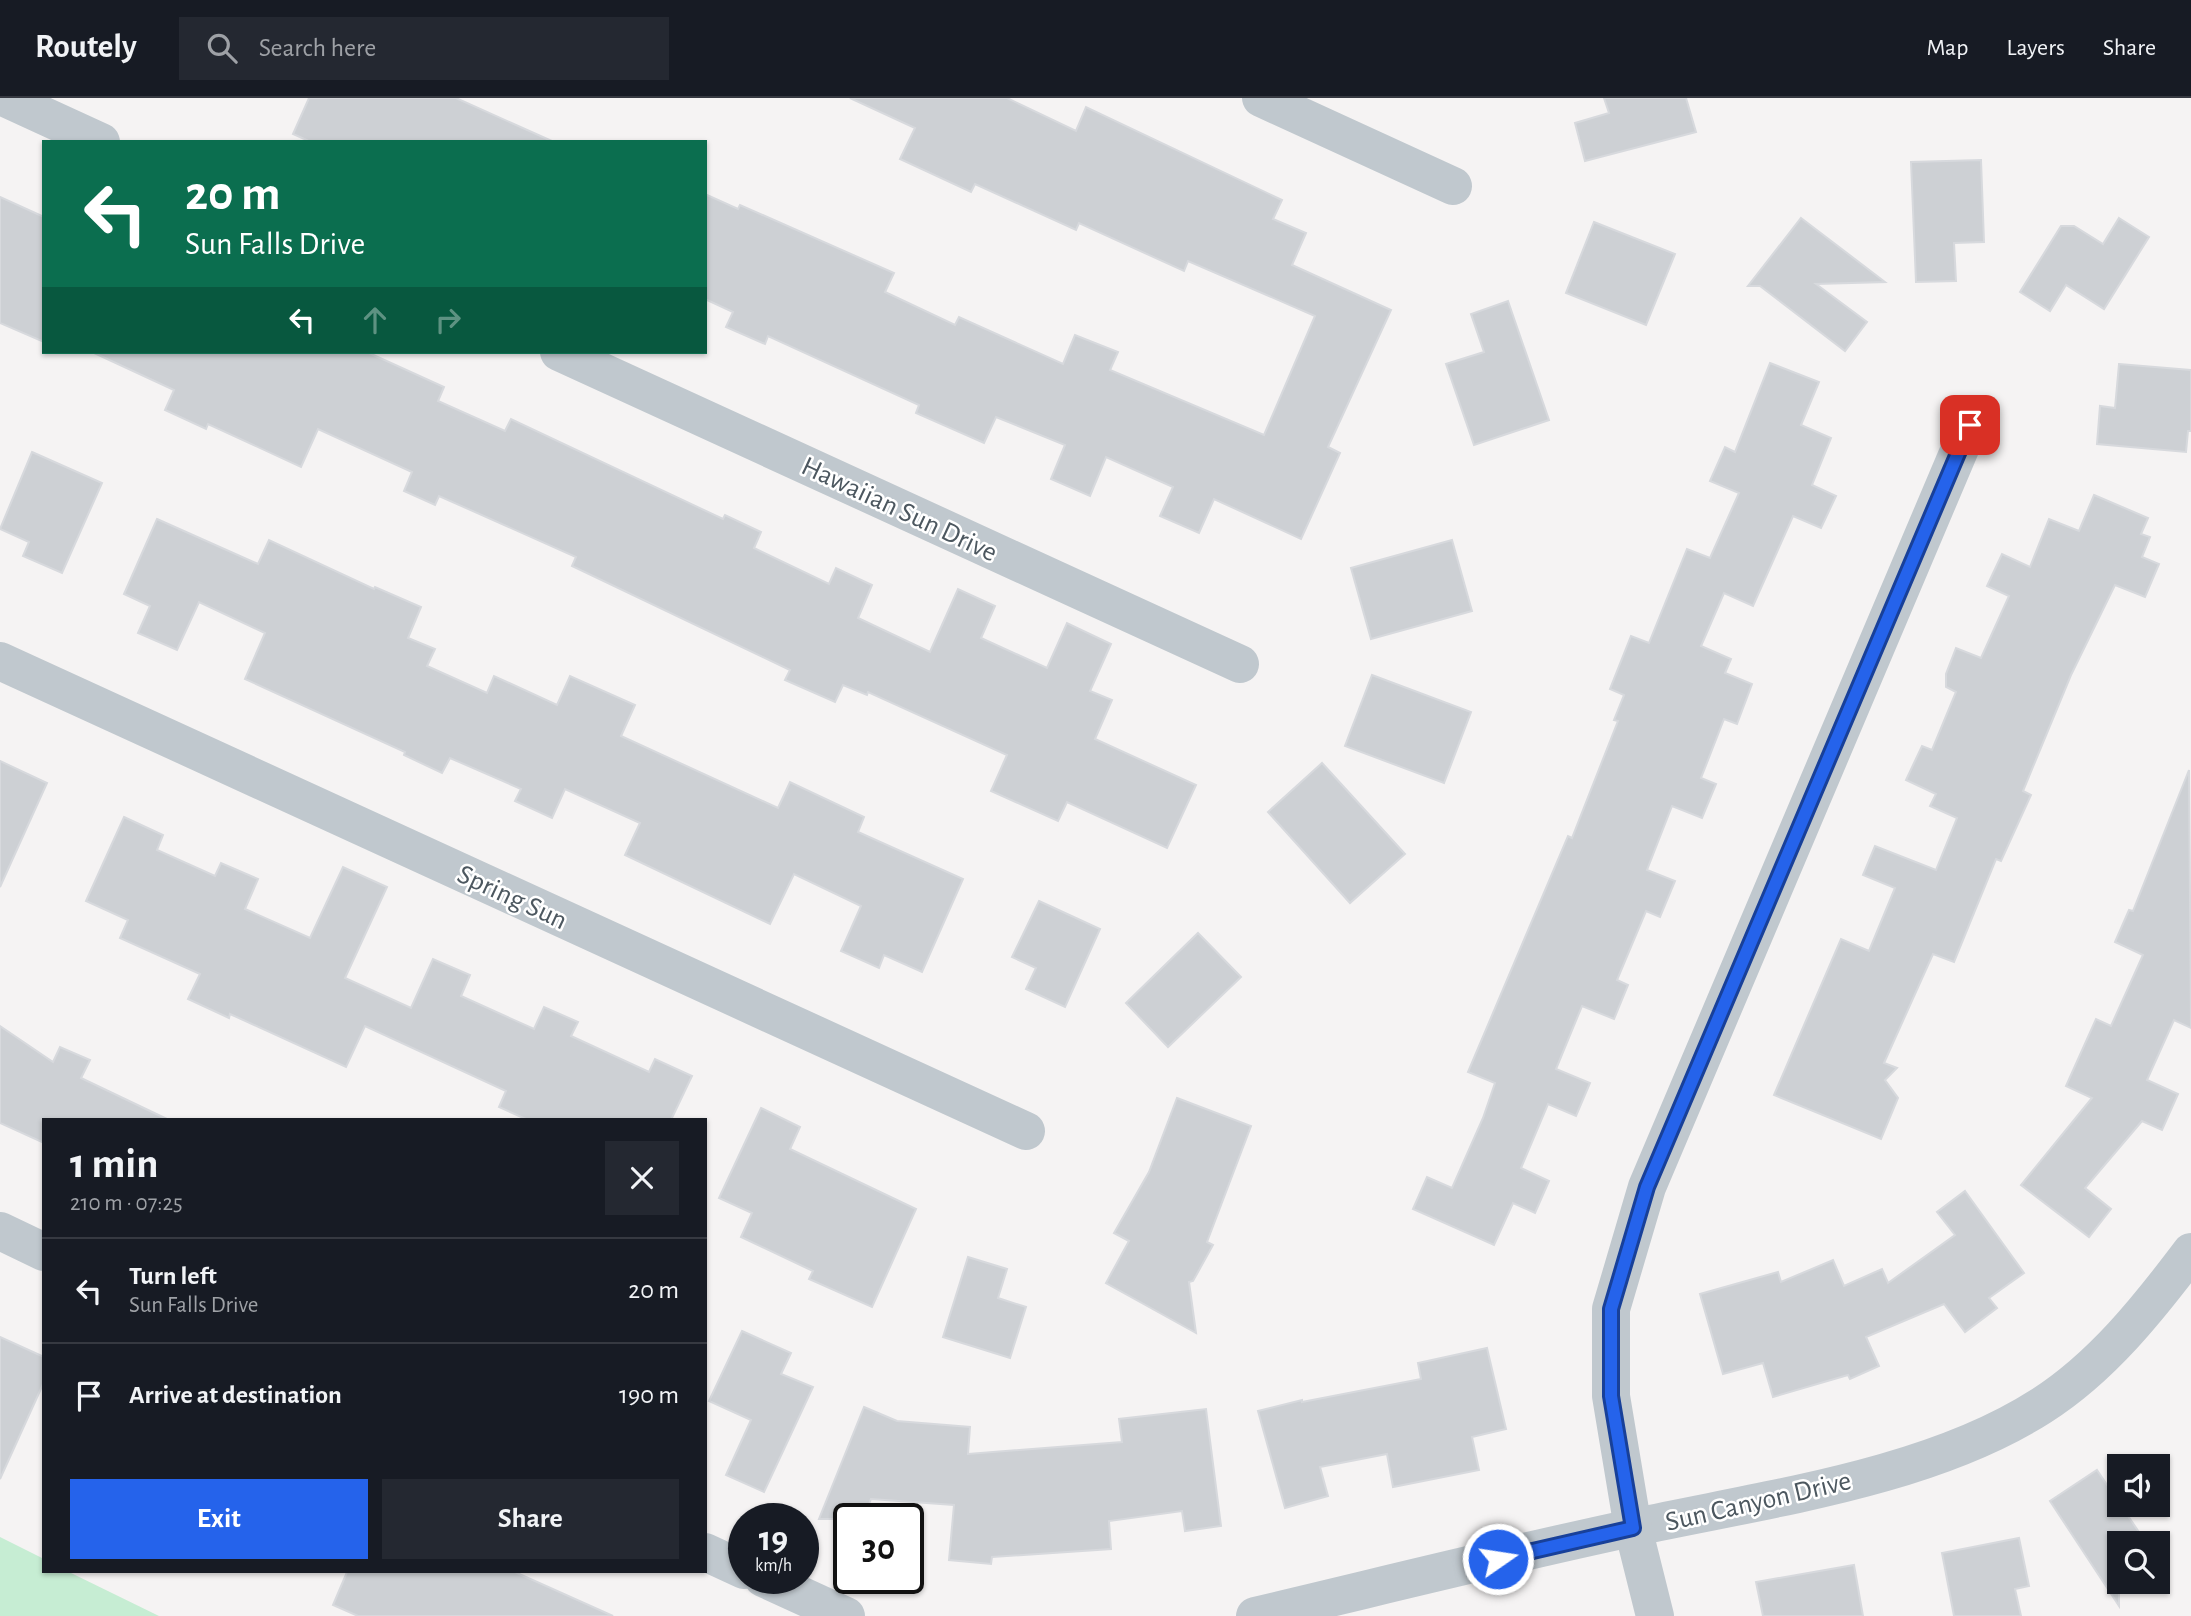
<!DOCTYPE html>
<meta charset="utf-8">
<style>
:root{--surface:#171b24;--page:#242831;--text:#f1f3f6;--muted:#9ea1a6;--line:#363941;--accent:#2563eb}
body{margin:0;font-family:"Alegreya Sans",sans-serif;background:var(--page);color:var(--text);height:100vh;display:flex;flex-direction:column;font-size:26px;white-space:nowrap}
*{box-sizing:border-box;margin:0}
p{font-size:23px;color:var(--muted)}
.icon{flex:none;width:38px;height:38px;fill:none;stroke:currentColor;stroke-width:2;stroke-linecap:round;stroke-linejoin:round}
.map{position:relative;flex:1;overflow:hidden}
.drawer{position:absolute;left:42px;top:1020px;width:665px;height:455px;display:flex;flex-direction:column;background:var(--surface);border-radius:0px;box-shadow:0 2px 5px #0004}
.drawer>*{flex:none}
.top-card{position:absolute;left:42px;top:42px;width:665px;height:214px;border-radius:0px;box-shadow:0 2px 5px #0004;background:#0b6e4f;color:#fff;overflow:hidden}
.tools{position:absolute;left:2107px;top:1356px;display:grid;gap:14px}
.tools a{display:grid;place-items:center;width:63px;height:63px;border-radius:0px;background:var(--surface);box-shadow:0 2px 5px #0004;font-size:35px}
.speed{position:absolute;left:728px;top:1405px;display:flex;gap:14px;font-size:35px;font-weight:700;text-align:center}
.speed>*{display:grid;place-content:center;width:91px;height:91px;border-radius:50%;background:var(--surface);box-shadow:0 2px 5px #0004;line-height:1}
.speed small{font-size:18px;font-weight:400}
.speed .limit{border:4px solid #111;border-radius:10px;background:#fff;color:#111}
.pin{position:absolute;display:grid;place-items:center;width:60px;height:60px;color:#fff;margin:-30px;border-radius:14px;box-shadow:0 4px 10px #0006}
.me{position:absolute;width:77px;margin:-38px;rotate:77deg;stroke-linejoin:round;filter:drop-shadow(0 0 5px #0008)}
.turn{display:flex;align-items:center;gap:24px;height:147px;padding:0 28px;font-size:32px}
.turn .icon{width:91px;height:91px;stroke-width:2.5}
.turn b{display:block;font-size:49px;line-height:60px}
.lanes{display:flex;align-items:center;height:66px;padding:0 28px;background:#0003;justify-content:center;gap:35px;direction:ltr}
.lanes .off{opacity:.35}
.round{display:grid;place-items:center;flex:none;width:74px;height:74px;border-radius:0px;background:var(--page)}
.headline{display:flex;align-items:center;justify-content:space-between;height:119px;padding:0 28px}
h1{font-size:42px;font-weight:700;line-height:52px}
.button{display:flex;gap:14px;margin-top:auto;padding:14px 28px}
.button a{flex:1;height:80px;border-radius:0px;background:var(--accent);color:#fff;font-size:28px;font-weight:700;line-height:80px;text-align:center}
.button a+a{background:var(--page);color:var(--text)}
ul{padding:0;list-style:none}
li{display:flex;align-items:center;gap:21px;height:105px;padding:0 28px;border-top:2px solid var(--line)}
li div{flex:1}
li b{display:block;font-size:26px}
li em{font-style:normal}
header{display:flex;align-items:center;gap:42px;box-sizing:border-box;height:98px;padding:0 35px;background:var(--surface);border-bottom:2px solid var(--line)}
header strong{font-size:33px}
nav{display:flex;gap:38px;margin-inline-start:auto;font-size:24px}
.search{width:490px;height:63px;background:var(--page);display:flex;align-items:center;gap:18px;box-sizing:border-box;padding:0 24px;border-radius:0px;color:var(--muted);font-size:26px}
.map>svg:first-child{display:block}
.green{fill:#c6edd3}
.building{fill:#cdd0d4;stroke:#d7d9dd;stroke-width:2}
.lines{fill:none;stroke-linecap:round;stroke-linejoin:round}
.street{stroke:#c0c8ce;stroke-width:38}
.route-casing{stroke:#184099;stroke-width:18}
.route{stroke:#2563eb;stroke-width:12}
.labels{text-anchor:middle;stroke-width:5;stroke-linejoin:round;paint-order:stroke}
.street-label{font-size:28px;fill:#4c575f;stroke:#fff}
</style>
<header>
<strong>Routely</strong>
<div class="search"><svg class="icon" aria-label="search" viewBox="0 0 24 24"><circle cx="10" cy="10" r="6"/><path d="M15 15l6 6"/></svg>Search here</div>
<nav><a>Map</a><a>Layers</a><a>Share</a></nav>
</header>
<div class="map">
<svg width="2191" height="1518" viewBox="0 0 2191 1518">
<rect width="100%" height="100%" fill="#f5f3f3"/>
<!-- green -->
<path class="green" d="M0 1439 44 1461V1474H69L159 1518H0Z"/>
<!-- building -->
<g class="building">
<path d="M309 0H456L554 44H311L293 36Z"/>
<path d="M850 0H1007L1076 33 1086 9 1282 102 1273 121 1306 135 1292 167 1391 212 1328 349 1340 355 1301 441 1214 401 1199 435 1160 418 1173 389 1106 359 1090 398 1051 381 1065 347 996 319 984 345 916 315 919 307 768 238 765 246 726 229 733 214 705 201V96L738 111 740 107 894 175 885 194 955 227 959 219 1063 266 1075 237 1118 254 1110 272 1264 337 1315 218 1188 163 1184 173 1079 125 1076 132 975 86 971 94 900 61 915 30Z"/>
<path d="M1604 0H1686L1696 34 1585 63 1575 25 1609 15Z"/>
<path d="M1981 62 1984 144 1954 145 1956 183 1916 184 1911 64Z"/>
<path d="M0 99 44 119V244L0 225Z"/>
<path d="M1801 120 1885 184 1816 186 1867 224 1845 253 1760 188H1748Z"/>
<path d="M2119 120 2149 139 2104 211 2066 187 2050 213 2020 194 2061 128H2074L2103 146Z"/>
<path d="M1594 124 1675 156 1646 227 1566 195Z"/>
<path d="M1508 203 1549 322 1474 347 1446 266 1484 254 1471 216Z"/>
<path d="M92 254H367L444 289 438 303 505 333 511 321 723 421 725 417 761 434 754 450 829 486 836 470 872 487 858 520 930 554 958 491 995 508 981 540 1047 570 1067 525 1111 546 1090 593 1112 602 1095 641 1196 687 1167 750 1067 704 1058 723 991 693 1007 657 868 594 867 597 843 587 835 604 785 582 790 572 572 468 576 459 439 398 435 407 404 393 412 374 318 331 301 369 208 326 206 331 165 312 174 292Z"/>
<path d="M1770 265 1819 284 1801 327 1831 340 1812 387 1836 398 1821 430 1793 418 1753 508 1724 495 1701 548 1731 561 1725 575 1752 586 1737 626 1724 621 1701 680 1716 686 1702 720 1672 708 1647 772 1675 783 1660 819 1646 813 1617 882 1628 887 1614 921 1582 908 1556 971 1590 985 1576 1018 1548 1006 1521 1070 1549 1083 1535 1115 1513 1105 1494 1147 1413 1111 1427 1079 1452 1090 1483 1020 1495 985 1468 974 1568 738 1572 740 1618 623 1614 622 1624 597 1610 591 1631 538 1649 545 1687 451 1710 460 1739 395 1710 383 1725 349 1735 354Z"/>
<path d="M2119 266 2191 272V333H2188L2186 354 2097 346 2100 308 2115 310Z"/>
<path d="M32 354 102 385 62 475 23 458 29 444 0 431Z"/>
<path d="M2094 397 2148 420 2141 436 2150 439 2142 459 2159 466 2145 499 2115 487 2071 577 2023 693 2031 697 2001 763 1996 761 1954 864 1933 856 1884 965 1897 970 1885 982 1898 1000 1881 1041 1774 997 1841 841 1869 853 1895 790 1863 777 1875 748 1936 772 1957 720 1930 708 1936 696 1906 682 1922 648 1932 652 1956 594 1946 589V576L1956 550 1981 560 2009 498 1987 488 2002 456 2030 469 2049 421 2079 433Z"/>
<path d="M157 421 258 466 269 442 374 491 375 489 421 509 408 540 435 551 427 568 487 595 494 578 557 607 570 578 635 607 621 638 778 710 790 684 864 719 858 734 963 781 922 874 884 857 879 870 841 853 861 808 794 776 770 826 625 757 640 725 565 691 552 720 515 703 521 691 450 660 442 675 404 657 405 654 245 581 265 535 199 504 177 552 138 535 150 508 124 496Z"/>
<path d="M1452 442 1472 513 1371 541 1351 470Z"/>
<path d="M1372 577 1471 614 1444 685 1345 648Z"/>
<path d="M0 663 47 685 0 789Z"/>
<path d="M1322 665 1405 756 1350 805 1268 714Z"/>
<path d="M2189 672 2191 930 2174 922 2147 982 2178 996 2162 1032 2142 1023 2085 1090 2111 1111 2089 1139 2021 1087 2092 1000 2066 988 2096 921 2111 928 2143 857 2115 844 2129 812 2133 813Z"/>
<path d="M124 719 163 737 157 752 215 778 221 765 258 781 245 811 310 840 343 769 387 789 345 880 411 910 433 861 470 877 461 898 534 931 544 909 578 924 571 938 649 974 655 961 692 978 671 1022H528L499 1009 506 993 365 928 346 969 230 916 229 920 188 901 200 876 120 840 128 822 86 803Z"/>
<path d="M1039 803 1100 831 1065 909 1026 891 1036 870 1012 859Z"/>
<path d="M1198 835 1241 879 1168 949 1126 905Z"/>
<path d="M0 928 53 964 60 949 90 962 81 980 169 1022H44V1045L0 1025Z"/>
<path d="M1177 1000 1251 1028 1207 1144 1213 1147 1193 1183 1189 1184 1196 1235 1106 1185 1129 1143 1114 1135 1149 1074Z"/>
<path d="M761 1010 800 1029 790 1051 916 1111 872 1209 809 1181 813 1173 741 1139 752 1115 719 1100Z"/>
<path d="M1965 1093 2024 1175 1989 1200 1997 1210 1965 1234 1944 1206 1866 1239 1879 1268 1850 1281 1848 1277 1773 1299 1763 1265 1723 1276 1700 1196 1778 1174 1781 1184 1833 1162 1844 1188 1882 1171 1888 1185 1955 1137 1937 1114Z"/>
<path d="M968 1159 1007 1171 998 1200 1026 1209 1010 1260 943 1239Z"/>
<path d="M742 1233 791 1255 781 1276 813 1289 764 1394 726 1377 751 1322 709 1303Z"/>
<path d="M0 1239 44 1259V1284L0 1381Z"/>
<path d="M1487 1250 1506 1331 1472 1339 1479 1372 1393 1389 1387 1356 1320 1369 1328 1398 1285 1410 1258 1313 1302 1302V1304L1421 1281 1418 1265Z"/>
<path d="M864 1309 897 1323 970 1329 968 1356 1122 1344 1119 1321 1206 1311 1221 1428 1185 1433 1182 1413 1109 1423 1111 1451 992 1459 991 1466 949 1462 954 1407 871 1401 863 1421H819Z"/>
<path d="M2097 1372 2147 1446H2119V1508L2050 1403Z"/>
<path d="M2019 1440 2029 1488 2015 1491 2021 1518H1954L1942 1455Z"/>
<path d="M1854 1467 1863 1518H1763L1756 1484Z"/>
<path d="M347 1474H515L613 1518H358L333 1507Z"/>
</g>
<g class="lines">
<!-- street -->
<g class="street">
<path d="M5 0 101 44"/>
<path d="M1261 0 1453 88"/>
<path d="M559 254 1240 566"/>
<path d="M0 563 1026 1033"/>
<path d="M0 1133 44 1154"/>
<path d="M705 1454 744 1472"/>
<path d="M763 1480 846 1518"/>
<path d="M1255 1518C1382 1488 1509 1456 1636 1429 1765 1401 1929 1380 2041 1308 2101 1270 2148 1211 2191 1154"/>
<path d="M1655 1518 1633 1430 1611 1298V1211L1647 1089 1970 327"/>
</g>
</g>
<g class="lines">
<defs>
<path id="route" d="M1498 1461 1633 1430 1611 1298V1211L1647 1089 1970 327"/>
</defs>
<!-- route casing -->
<use href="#route" class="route-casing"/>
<!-- route -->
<use href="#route" class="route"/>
</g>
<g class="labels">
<!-- street labels -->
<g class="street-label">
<text transform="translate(900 410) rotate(25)" y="10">Hawaiian Sun Drive</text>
<text transform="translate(513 798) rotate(25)" y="10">Spring Sun</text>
<text transform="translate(1758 1402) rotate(-13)" y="10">Sun Canyon Drive</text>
</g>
</g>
</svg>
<div class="tools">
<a><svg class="icon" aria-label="sound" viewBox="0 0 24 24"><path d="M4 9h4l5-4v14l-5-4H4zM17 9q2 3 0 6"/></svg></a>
<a><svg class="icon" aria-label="search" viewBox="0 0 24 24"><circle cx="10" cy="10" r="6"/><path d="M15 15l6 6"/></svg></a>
</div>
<div class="speed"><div>19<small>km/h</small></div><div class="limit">30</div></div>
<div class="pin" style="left:1970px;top:327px;background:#d93025"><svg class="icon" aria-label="arrive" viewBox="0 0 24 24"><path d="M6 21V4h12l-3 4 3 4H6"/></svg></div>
<svg class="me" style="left:1498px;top:1461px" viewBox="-20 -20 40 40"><circle r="17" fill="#2563eb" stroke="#fff" stroke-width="3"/><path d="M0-11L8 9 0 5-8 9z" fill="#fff"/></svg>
<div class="top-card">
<div class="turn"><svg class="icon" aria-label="left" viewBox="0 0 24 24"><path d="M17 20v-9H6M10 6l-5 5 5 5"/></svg><div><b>20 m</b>Sun Falls Drive</div></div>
<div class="lanes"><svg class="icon" aria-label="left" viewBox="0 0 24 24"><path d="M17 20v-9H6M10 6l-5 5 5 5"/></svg><svg class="icon off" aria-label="ahead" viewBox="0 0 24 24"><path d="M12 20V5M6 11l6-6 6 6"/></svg><svg class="icon off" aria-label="right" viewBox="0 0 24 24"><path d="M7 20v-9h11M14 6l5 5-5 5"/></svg></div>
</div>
<section class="drawer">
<div class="headline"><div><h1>1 min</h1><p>210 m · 07:25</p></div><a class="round"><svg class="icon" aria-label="close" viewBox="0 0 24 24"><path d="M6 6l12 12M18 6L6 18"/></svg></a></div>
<ul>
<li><svg class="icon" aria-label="left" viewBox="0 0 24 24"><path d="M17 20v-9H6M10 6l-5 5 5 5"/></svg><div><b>Turn left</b><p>Sun Falls Drive</p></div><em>20 m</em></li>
<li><svg class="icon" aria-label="arrive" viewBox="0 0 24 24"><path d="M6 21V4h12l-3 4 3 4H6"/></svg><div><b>Arrive at destination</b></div><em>190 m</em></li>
</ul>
<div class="button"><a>Exit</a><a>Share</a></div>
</section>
</div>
